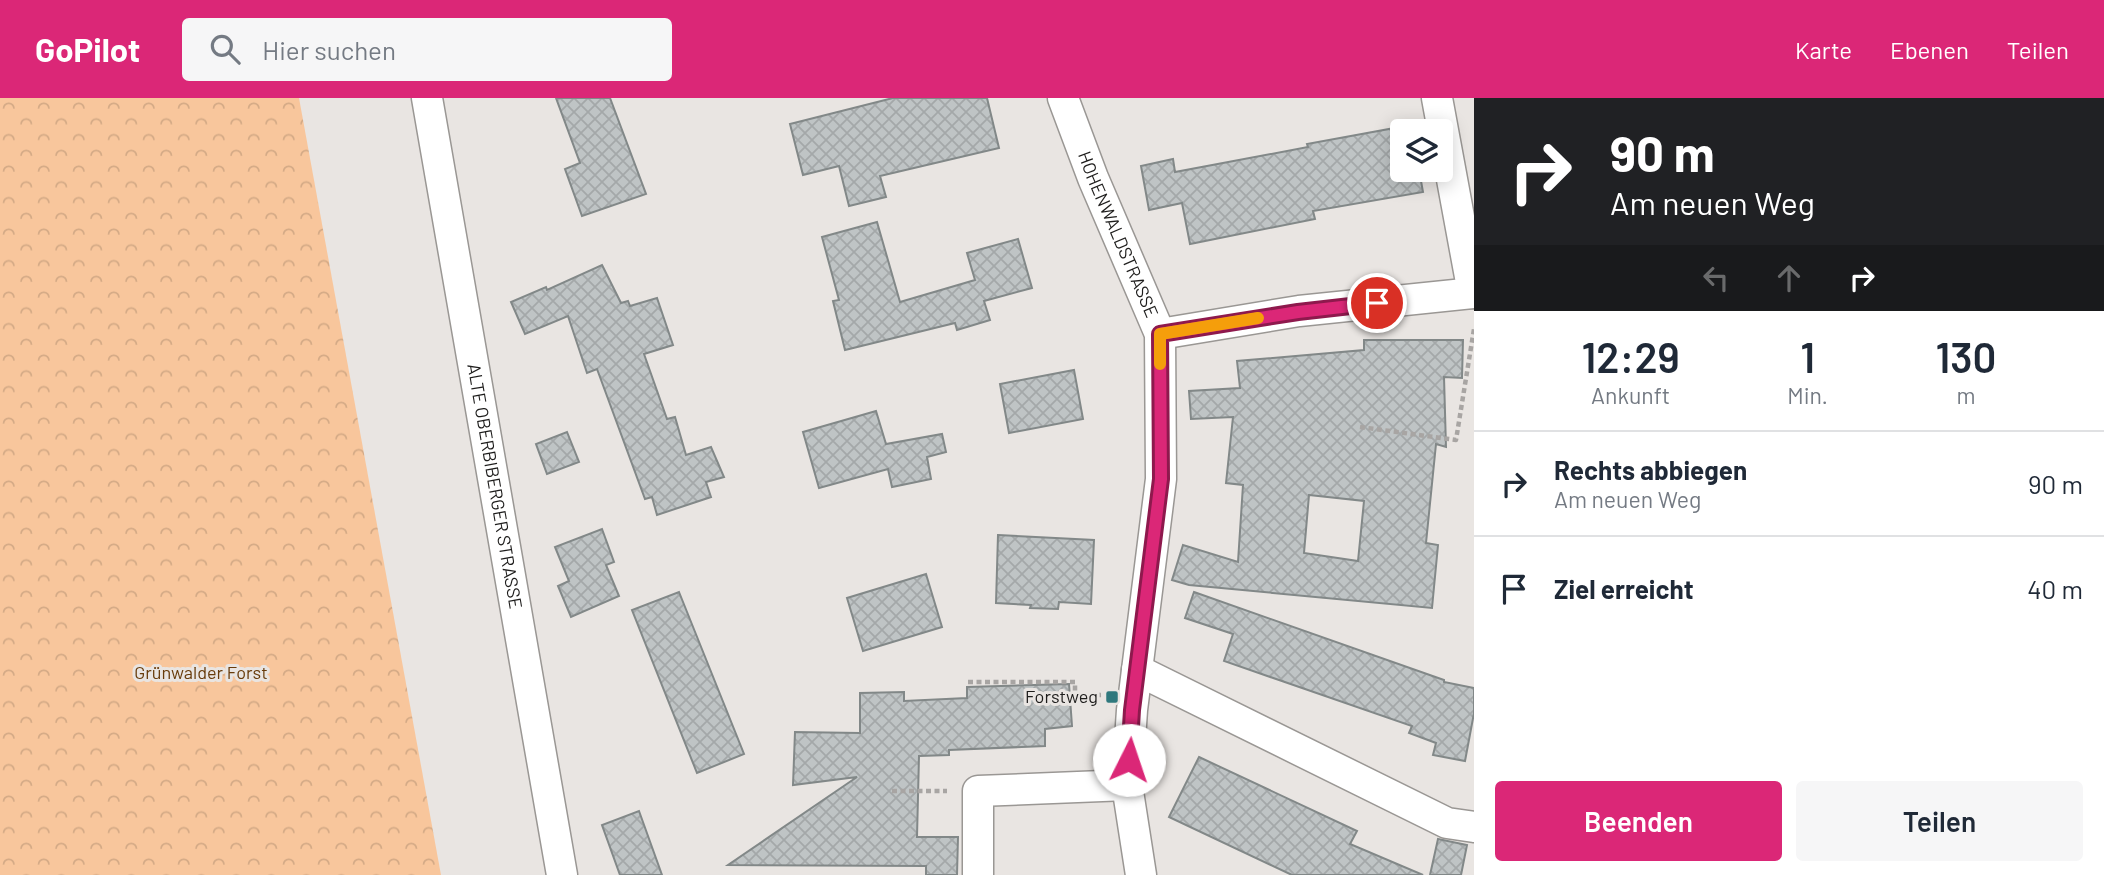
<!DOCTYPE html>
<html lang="de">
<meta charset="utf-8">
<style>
:root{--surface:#fff;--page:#f6f6f7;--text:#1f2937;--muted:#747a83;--line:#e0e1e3;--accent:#db2777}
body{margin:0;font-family:Barlow,sans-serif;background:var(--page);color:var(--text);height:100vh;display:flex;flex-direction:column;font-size:26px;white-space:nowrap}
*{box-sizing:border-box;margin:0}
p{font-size:23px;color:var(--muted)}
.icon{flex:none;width:38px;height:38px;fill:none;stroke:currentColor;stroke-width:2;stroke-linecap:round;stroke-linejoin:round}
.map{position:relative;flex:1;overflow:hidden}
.details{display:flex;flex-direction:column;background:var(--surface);width:630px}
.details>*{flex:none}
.hud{background:#202124;color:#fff;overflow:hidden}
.fabs{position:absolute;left:1390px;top:21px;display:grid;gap:14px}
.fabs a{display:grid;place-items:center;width:63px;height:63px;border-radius:7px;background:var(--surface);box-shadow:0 4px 18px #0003;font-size:35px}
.pin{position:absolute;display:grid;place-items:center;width:60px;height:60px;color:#fff;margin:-30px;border:4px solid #fff;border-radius:50%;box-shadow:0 2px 7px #0007}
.me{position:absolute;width:77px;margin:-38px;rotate:4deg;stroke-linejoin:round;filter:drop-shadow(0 0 5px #0008)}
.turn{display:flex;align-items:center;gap:24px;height:147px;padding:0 21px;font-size:32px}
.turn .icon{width:91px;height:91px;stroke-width:2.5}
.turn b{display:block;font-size:49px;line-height:60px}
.lanes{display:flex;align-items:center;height:66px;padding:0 21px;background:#0003;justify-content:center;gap:35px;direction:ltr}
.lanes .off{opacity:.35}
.eta{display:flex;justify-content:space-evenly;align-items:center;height:119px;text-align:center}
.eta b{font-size:42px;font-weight:600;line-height:49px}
.action{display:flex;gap:14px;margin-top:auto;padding:14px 21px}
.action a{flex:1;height:80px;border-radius:7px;background:var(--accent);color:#fff;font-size:28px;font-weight:600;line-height:80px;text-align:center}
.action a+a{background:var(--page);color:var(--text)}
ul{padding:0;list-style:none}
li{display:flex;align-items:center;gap:21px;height:105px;padding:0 21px;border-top:2px solid var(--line)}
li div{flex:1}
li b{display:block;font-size:26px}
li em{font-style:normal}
header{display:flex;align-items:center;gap:42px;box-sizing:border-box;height:98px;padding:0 35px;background:var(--accent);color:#fff}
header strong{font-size:33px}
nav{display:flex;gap:38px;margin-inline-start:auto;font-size:24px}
.search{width:490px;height:63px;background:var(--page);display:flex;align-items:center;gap:18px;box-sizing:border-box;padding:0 24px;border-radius:7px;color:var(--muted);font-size:26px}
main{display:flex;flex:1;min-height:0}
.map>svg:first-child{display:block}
.forest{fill:url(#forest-crowns)}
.building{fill:url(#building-cross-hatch);stroke:#828888;stroke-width:2;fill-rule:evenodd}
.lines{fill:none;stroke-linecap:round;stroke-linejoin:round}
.street-casing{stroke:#9a9794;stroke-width:33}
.path{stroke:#a8a5a3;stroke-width:4.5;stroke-dasharray:5 3.5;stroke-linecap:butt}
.street{stroke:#fff;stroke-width:30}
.route-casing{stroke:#8e194d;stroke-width:18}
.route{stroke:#db2777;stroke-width:12}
.slow{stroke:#f59e0b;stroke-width:12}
.poi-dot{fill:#2f787d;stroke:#e9e5e2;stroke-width:2.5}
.labels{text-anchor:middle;stroke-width:6;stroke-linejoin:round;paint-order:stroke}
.street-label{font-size:18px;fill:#1d1c1b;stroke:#e9e5e2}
.park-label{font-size:18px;fill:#683b0a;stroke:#e9e5e2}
.poi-label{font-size:18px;fill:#1d1c1b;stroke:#e9e5e2;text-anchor:end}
</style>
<header>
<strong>GoPilot</strong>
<div class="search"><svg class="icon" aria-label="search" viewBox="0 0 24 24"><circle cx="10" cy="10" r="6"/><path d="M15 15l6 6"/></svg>Hier suchen</div>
<nav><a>Karte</a><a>Ebenen</a><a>Teilen</a></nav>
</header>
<main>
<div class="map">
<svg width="1474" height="777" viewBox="0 0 1474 777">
<defs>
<pattern id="forest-crowns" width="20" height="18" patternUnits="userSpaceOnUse" patternTransform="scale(1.75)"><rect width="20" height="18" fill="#f8c69c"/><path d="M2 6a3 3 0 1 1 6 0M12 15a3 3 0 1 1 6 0" fill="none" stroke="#d4aa86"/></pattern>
<pattern id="building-cross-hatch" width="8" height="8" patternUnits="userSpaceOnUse" patternTransform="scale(1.75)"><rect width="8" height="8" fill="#bfc4c5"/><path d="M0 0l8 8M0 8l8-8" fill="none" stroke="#a4a8a9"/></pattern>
</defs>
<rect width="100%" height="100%" fill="#e9e5e2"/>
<!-- forest -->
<path class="forest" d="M0 0H299L441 777H0Z"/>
<!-- building -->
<g class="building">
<path d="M556 0H610L646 96 582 118 565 71 580 65Z"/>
<path d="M893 0H987L999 50 880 78 886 99 849 108 839 68 803 77 790 26Z"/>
<path d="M1411 27 1412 33H1402V72H1419L1423 94 1313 113 1315 121 1190 146 1182 105 1149 112 1141 68 1173 61 1175 74 1308 49 1307 46Z"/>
<path d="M877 124 900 204 975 182 967 155 1018 141 1032 190 984 203 990 222 957 232 955 225 845 252 833 203 839 202 822 139Z"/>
<path d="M602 167 621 205 628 203 630 208 657 200 673 247 644 256 667 321 675 319 686 357 711 349 724 379 706 384 711 399 657 417 652 399 645 401 597 271 587 275 568 218 525 236 511 204 546 189 547 192Z"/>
<path d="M1364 242H1463L1462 280 1444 279 1446 349 1436 346 1426 445 1438 447 1432 510 1189 487 1172 482 1183 447 1238 464 1243 387 1226 385 1233 319 1191 321 1189 293 1240 290 1237 263 1364 252ZM1309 397 1364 403 1358 463 1304 455Z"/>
<path d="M1074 272 1083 321 1009 335 1000 286Z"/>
<path d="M876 313 886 346 942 336 946 354 927 359 931 381 892 389 888 371 819 390 803 334Z"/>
<path d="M567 334 579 364 547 376 536 346Z"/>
<path d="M602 431 614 464 606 467 619 498 571 519 558 488 569 483 555 449Z"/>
<path d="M998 437 1094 442 1091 506 1059 504 1058 511 1030 510 1031 507 996 505Z"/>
<path d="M926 476 942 529 863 553 847 500Z"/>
<path d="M679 494 744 656 697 675 632 512Z"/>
<path d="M1194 494 1444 582V584L1474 590V615L1465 663 1433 657 1436 645 1409 635 1412 628 1224 563 1233 536 1185 520Z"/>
<path d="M1069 586 1072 628 1045 631V648L949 652V657L919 658 917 739H958L957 777H926V768L728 767 857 679 793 687 795 634 860 635V595L904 594V603L967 600V589Z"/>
<path d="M1199 659 1357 733 1350 746 1423 777H1292L1169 719Z"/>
<path d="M639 713 662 777H620L602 727Z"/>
<path d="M1438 741 1467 747 1461 777H1430Z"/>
</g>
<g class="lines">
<defs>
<g id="street">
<path id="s1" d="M427 0 562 777"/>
<path id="s2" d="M1063 0 1093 80 1160 236 1161 381 1132 612 1127 687 1141 777"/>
<path d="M1437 0 1473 195"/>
<path d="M1160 236 1299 213 1474 195"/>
<path d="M1137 572 1447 725 1474 729"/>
<path d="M978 777V693L1127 687"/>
</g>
</defs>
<!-- street casing -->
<use href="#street" class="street-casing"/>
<!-- path -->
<g class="path">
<path d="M1360 329 1456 342 1474 231"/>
<path d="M968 584H1075V598L1101 597"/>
<path d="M892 693H947"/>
</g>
<!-- street -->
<use href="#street" class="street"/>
</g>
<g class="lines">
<defs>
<path id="route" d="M1129 662 1132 612 1161 381 1160 236 1298 214 1377 205"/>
</defs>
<!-- route casing -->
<use href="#route" class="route-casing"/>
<!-- route -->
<use href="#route" class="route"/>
<!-- slow -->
<path class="slow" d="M1160 266V236L1258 220"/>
</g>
<!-- markers -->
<rect class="poi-dot" x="1105" y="592" width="14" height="14" rx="3.5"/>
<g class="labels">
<!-- street labels -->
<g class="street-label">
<text dy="6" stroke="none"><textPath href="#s2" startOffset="147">HOHENWALDSTRASSE</textPath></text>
<text dy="6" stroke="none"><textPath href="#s1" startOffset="394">ALTE OBERBIBERGER STRASSE</textPath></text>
</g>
<!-- park labels -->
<g class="park-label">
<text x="201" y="581">Grünwalder Forst</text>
</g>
<!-- poi labels -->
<g class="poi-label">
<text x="1098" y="605">Forstweg</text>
</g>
</g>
</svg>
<div class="fabs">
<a><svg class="icon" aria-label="layers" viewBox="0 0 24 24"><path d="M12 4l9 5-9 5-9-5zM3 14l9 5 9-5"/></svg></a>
</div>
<div class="pin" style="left:1377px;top:205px;background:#d93025"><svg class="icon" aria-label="arrive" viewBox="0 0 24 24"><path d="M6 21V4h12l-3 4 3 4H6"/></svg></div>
<svg class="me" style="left:1129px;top:662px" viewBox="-20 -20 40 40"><circle r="19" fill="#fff"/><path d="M0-13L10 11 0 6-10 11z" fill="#db2777"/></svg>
</div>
<section class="details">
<div class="hud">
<div class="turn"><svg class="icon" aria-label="right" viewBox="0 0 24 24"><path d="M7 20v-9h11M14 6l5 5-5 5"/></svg><div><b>90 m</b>Am neuen Weg</div></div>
<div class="lanes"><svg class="icon off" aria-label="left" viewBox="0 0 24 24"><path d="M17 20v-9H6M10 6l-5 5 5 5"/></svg><svg class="icon off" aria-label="ahead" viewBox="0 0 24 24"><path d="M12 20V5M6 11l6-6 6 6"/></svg><svg class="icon" aria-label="right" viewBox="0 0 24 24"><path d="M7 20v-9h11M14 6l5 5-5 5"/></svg></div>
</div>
<div class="eta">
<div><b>12:29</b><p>Ankunft</p></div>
<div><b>1</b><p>Min.</p></div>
<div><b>130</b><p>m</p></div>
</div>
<ul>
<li><svg class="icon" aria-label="right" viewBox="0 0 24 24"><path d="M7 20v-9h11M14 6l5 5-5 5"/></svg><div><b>Rechts abbiegen</b><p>Am neuen Weg</p></div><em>90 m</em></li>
<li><svg class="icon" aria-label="arrive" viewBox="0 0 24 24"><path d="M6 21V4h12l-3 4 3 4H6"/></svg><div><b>Ziel erreicht</b></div><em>40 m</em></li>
</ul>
<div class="action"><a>Beenden</a><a>Teilen</a></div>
</section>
</main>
